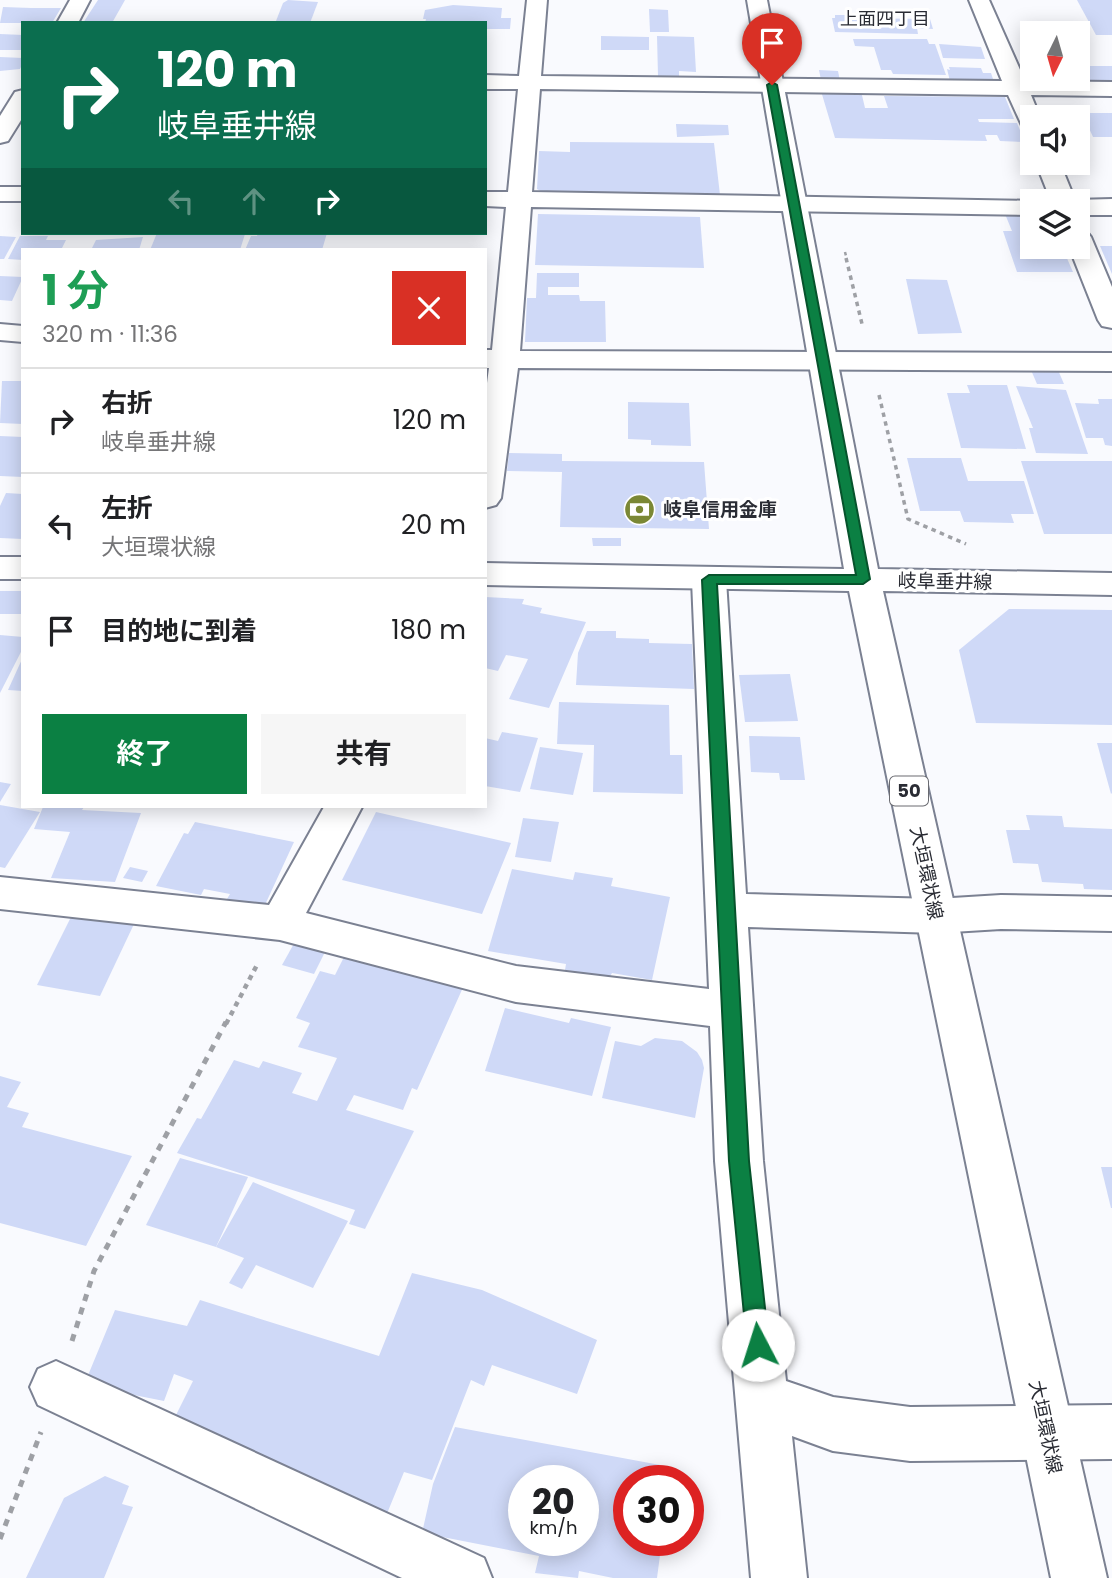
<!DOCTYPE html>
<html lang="ja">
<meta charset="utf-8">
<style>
:root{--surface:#fff;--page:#f6f6f6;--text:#202124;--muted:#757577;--line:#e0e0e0;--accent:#0b8043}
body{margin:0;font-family:Poppins,"Noto Sans JP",sans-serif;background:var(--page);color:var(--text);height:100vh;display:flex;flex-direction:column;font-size:26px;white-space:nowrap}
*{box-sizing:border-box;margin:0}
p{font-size:23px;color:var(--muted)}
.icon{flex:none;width:38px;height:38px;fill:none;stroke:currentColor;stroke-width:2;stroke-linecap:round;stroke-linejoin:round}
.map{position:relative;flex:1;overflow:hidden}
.details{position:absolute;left:21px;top:248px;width:466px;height:560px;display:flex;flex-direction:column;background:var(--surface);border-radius:0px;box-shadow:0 4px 18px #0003}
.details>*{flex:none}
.guide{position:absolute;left:21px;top:21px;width:466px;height:214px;border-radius:0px;box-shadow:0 4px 18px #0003;background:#0b6e4f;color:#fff;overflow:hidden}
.needle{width:46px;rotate:185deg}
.buttons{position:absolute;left:1020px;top:21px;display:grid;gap:14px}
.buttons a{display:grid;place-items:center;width:70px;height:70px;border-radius:0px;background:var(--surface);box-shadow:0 4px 18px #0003;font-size:35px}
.speed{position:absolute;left:508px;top:1465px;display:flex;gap:14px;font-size:35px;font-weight:700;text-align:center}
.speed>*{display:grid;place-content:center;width:91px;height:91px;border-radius:50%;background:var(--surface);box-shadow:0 4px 18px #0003;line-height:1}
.speed small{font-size:18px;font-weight:400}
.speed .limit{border:10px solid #d22;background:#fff;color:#111}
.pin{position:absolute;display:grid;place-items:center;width:60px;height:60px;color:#fff;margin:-72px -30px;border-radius:50% 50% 50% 0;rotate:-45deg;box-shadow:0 0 7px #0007}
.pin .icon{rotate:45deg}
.me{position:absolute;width:77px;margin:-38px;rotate:355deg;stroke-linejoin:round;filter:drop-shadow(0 0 5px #0008)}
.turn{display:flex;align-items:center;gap:24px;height:147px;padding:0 21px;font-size:32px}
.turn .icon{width:91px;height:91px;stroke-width:2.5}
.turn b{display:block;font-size:49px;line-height:60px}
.lanes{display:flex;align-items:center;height:66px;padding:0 21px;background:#0003;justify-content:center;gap:35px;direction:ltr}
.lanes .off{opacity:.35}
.round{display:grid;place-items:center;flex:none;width:74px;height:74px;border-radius:0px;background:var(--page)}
.headline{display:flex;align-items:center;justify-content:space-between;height:119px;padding:0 21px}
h1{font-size:42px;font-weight:700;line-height:52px;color:#1e9e55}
.cta{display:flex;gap:14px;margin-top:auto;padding:14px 21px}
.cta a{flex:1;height:80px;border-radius:0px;background:var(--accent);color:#fff;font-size:28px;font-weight:700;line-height:80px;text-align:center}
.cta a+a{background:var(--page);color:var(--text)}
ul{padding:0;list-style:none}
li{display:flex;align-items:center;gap:21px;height:105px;padding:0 21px;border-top:2px solid var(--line)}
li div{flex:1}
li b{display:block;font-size:26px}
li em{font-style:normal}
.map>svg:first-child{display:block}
.building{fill:#cfd9f7;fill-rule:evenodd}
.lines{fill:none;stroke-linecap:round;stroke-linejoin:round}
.minor-casing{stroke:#7b8192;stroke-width:4}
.major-casing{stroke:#7b8192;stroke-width:4}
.path-far3{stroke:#9ea0a5;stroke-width:2.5;stroke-dasharray:3.5 3.5;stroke-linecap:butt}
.path-far2{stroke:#9ea0a5;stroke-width:3.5;stroke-dasharray:4.5 4.5;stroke-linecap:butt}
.path-far1{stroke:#9ea0a5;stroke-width:4.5;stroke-dasharray:5 5;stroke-linecap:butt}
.path{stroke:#9ea0a5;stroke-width:5;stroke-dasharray:7 7;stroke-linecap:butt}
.minor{fill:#fff;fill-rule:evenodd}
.major{fill:#fff;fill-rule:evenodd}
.route{fill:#0b8043;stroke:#07532c;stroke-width:2}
.labels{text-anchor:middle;stroke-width:6;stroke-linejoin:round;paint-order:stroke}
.far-neighbourhood-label{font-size:18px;fill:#2a2c34;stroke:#fff}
.shield{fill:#fff;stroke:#6a6b71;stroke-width:2}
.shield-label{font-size:18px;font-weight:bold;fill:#2a2c34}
.poi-label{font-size:19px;font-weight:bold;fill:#2a2c34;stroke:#fff;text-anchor:start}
.street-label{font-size:19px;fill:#2a2c34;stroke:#fff}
</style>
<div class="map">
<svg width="1112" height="1578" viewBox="0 0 1112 1578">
<rect width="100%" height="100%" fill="#f9fafe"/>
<!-- building -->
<g class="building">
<path d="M98 0H125L112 23H83Z"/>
<path d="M288 0 318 2 310 23 276 21 283 3Z"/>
<path d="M1077 0H1112V35H1096Z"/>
<path d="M453 5 502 8 501 18H511L510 29H485V23H425L426 19H423L425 10Z"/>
<path d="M3 7 31 8H61L52 23H0Z"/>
<path d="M649 9 668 10 669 32H650Z"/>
<path d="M835 15H847L848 18 930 19 933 29 917 28 918 34 835 32 832 18H835Z"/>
<path d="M0 34 23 35V50H0Z"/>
<path d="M601 36 649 37V50H601Z"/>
<path d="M657 36 694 37 696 72 679 71V76H658Z"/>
<path d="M853 39H927L929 44H935L946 75 893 74 891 70H881L874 47 855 46Z"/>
<path d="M939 44 981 47 985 59 943 58Z"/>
<path d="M0 57 23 58V63L20 69 0 71Z"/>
<path d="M1078 66H1112V82L1078 81Z"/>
<path d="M949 67 981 68 983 73H991L994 82 950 81 947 69 950 70Z"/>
<path d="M819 70 838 71 840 81 821 80Z"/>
<path d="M821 91H861L865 108H888L884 96 1005 97 1014 119H978L979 122 1017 123 1025 142 1000 141 997 135H985L987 141 835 138Z"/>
<path d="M1082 113H1112V137H1093Z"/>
<path d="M676 124 728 125 729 135 677 137Z"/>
<path d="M570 142 714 143 720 195 544 193 537 189 539 151 570 152Z"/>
<path d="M538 214 700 217 704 268 535 265Z"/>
<path d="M1005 214H1032V247H1062L1073 272H1017L1003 231H1012Z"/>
<path d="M157 233H220L245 234 240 250H150Z"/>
<path d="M258 233H327L322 250H245L251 236H257Z"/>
<path d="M0 236 16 237 4 259H0Z"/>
<path d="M20 236H48L46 240H66L61 250H23V260L8 259Z"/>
<path d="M143 237 139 250H91L96 240Z"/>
<path d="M1100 246H1112V274Z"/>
<path d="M537 273H579V287H548V295H579L580 301H605L606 342H525L527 298H536Z"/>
<path d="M0 276 23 277 12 301 0 300Z"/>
<path d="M906 279 947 280 962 333 918 334Z"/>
<path d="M1031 370H1058L1064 384H1037Z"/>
<path d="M2 381H23V424L0 423Z"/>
<path d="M967 385H1007L1026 449 961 448 947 393H970Z"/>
<path d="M1016 386 1066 390 1088 454 1036 453 1029 428H1033Z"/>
<path d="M1098 399H1112V446L1105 445 1103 438H1086L1075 403 1099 404Z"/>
<path d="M628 402 689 403 691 446 651 445V440L628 439Z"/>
<path d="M0 436 23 437V477L0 476Z"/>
<path d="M509 453 562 454V461L704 462 709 529 560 527 562 472 507 471Z"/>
<path d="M907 458H961L968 481H1024L1034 514H1011L1014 523 964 522 960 511H920Z"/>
<path d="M1021 461H1112V534H1044Z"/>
<path d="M6 493 23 494V539L0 538V506Z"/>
<path d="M592 538H621V546H593Z"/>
<rect x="0" y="591" width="23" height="23"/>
<path d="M485 597 524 599 522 604 542 608 540 613 586 622 549 708 509 699 528 659 506 655 498 671 485 668Z"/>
<path d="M1009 609 1112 610V725L976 723 959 650Z"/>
<path d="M587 631H616V638L649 639V643L692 644 694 689 576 685 578 653Z"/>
<path d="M0 635 23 637V648L0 693Z"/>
<path d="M23 657V691L8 690Z"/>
<path d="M790 674 798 721 745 722 739 675Z"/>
<path d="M559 702 669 705 670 755H682L683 794 593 792 594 745 557 744Z"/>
<path d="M502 732 538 738 520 792 485 786V738L498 741Z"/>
<path d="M749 736 800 737 805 780H780L779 773 751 772Z"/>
<path d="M1097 743H1112V793L1111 794Z"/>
<path d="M540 747 583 753 573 795 530 789Z"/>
<path d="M0 782 11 784 0 802Z"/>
<path d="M0 805 40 812 5 868 0 867Z"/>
<path d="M43 807H84L82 810 141 813 115 882 51 878 70 832 34 829Z"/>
<path d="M376 812 511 843 482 914 342 880Z"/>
<path d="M1026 815 1062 816 1064 827 1112 829V890L1084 889 1083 884 1042 882 1038 864 1013 863 1006 830H1030Z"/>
<path d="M523 818 559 822 551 862 515 857Z"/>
<path d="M195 822 294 842 264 907 227 899 230 894 204 889 201 895 156 886 184 833 188 834Z"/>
<path d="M130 867 148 871 142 882 123 878Z"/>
<path d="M512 869 573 880 575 872 613 878 611 886 670 897 652 980 612 973 609 978 565 970 566 964 488 951Z"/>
<path d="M73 913 134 924 100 996 37 985Z"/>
<path d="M296 940 327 948 314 974 282 965Z"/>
<path d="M347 951 465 983 417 1090 412 1088 403 1110 354 1095 346 1110 414 1131 365 1229 349 1224 355 1210 177 1153 197 1118 201 1119 234 1060 259 1068 263 1061 302 1073 292 1093 317 1101 337 1058 298 1047 310 1023 296 1018 320 971 335 975Z"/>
<path d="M505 1008 569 1023 571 1018 611 1027 592 1096 485 1071Z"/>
<path d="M655 1038 682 1041 697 1052 702 1060 704 1068 695 1118 602 1098 615 1041 641 1046Z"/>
<path d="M0 1076 21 1082 7 1107 29 1113 22 1127 132 1156 86 1246 0 1223Z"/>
<path d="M180 1158 248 1177 216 1247 146 1225Z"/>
<path d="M1101 1167H1112V1208H1111Z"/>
<path d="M253 1182 348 1221 313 1288 256 1265 242 1289 229 1283 244 1258 216 1247Z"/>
<path d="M412 1273 482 1290 597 1340 577 1394 492 1365 484 1386 471 1380 432 1480 404 1472 386 1516 172 1423 193 1381 174 1374 164 1401 84 1385 115 1310 187 1326 200 1300 379 1356Z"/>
<path d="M455 1427 671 1467 669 1480H628V1540H662L657 1578H613L579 1571 578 1578 535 1573 539 1556 422 1533 433 1484ZM523 1480H583V1540H523Z"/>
<path d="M105 1476 129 1486 122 1504 133 1507 104 1578H26L64 1498Z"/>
</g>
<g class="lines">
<defs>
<g id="minor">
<path d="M70 0H90L78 23H57Z"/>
<path d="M527 0H547L541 76 1002 81 969 0H989L1025 81 1112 82V96L1031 95 1040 117H1032V132L1024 130 1008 95 540 89 532 192 1039 201H1032V215L531 207 520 351 1112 353V371L518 368 501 498 496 505 485 508V398L489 368H485V350H492L506 207 485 206V192H508L518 89H485V75L519 76Z"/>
<path d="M23 90V117L8 141 0 143V116L15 92Z"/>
<path d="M1036 163H1060L1075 200 1112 199V215H1078V201H1051Z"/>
<rect x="0" y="187" width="23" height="14"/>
<path d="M1078 229 1087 232 1091 237 1112 287V328L1102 326 1098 320 1069 247H1078Z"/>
<path d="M0 324 23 326V342L0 340Z"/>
<path d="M709 569 721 572 726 580 746 894 936 899 1001 895 1112 897V931L1001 929 936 933 748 927 763 1161 786 1381 833 1397 910 1407 1112 1405V1459L910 1461 833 1451 792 1436 807 1578H751L715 1161 710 1026 516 1002 280 940 0 909V877L269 905 324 807H362L306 913 516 966 709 989 692 580 697 572Z"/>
<path d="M56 1361 484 1558 492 1578H402L38 1405 30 1387 38 1369Z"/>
</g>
<g id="major">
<path d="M747 0H767L878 569 1112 573V595L883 591 1107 1578H1051L849 591 485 585V563L844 569Z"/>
<rect x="0" y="557" width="23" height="22"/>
</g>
</defs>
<!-- minor casing -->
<use href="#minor" class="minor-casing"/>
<!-- major casing -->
<use href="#major" class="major-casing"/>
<!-- path-far3 -->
<path class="path-far3" d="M845 252 847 260"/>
<!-- path-far2 -->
<g class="path-far2">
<path d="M846 258 863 328"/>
<path d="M879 395 908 519 966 544"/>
</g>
<!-- path-far1 -->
<path class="path-far1" d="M226 1024 258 963"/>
<!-- path -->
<g class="path">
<path d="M72 1341 94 1271 226 1022"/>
<path d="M0 1539 41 1432"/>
</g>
<!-- minor -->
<use href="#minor" class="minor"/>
<!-- major -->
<use href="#major" class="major"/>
</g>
<!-- route -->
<path class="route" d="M772 82 777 85 870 579 863 584H717L749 1161 769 1345 765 1352 758 1355 750 1352 747 1345 729 1161 702 580 709 575H856L767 85Z"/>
<!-- icons -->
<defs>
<symbol id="bank-disc" viewBox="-11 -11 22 22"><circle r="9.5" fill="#7b8835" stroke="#fff"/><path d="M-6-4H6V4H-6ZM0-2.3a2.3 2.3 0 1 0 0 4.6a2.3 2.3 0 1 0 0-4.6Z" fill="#fff"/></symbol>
</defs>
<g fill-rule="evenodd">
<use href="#bank-disc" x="622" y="492" width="35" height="35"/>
</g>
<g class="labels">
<!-- far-neighbourhood labels -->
<g class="far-neighbourhood-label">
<text x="885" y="25">上面四丁目</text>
</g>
<!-- shield labels -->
<rect class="shield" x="890" y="776.5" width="38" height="29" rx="5"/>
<g class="shield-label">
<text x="909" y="797">50</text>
</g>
<!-- poi labels -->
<g class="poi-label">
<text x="663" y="516">岐阜信用金庫</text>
</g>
<!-- street labels -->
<g class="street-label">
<text transform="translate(945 581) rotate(1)" y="7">岐阜垂井線</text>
<text transform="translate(927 873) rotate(78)" y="7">大垣環状線</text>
<text transform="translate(1046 1427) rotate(78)" y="7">大垣環状線</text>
</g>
</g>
</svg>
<div class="buttons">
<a><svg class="needle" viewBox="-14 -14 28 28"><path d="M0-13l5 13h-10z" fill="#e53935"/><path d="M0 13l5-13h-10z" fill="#757577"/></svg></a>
<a><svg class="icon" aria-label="sound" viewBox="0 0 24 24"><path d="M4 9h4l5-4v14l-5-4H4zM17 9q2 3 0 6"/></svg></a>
<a><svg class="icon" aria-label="layers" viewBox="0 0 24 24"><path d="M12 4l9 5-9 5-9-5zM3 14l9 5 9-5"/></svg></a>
</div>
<div class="speed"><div>20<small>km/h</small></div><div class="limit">30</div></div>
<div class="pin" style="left:772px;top:85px;background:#d93025"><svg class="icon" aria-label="arrive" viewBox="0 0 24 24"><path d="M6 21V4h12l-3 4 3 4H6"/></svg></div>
<svg class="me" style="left:758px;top:1345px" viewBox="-20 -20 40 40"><circle r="19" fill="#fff"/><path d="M0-13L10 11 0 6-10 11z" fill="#0b8043"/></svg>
<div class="guide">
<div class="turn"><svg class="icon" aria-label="right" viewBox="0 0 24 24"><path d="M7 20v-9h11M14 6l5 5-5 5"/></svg><div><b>120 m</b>岐阜垂井線</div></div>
<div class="lanes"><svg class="icon off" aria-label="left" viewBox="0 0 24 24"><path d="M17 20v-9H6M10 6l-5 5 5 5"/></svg><svg class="icon off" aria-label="ahead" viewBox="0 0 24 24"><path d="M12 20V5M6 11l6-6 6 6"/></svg><svg class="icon" aria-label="right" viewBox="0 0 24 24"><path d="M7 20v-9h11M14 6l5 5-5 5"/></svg></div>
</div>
<section class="details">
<div class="headline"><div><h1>1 分</h1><p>320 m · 11:36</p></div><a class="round" style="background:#d93025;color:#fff"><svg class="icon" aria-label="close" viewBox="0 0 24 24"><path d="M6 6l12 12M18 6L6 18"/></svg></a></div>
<ul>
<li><svg class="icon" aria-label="right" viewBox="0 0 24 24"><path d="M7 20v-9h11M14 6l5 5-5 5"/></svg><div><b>右折</b><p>岐阜垂井線</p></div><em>120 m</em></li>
<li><svg class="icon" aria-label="left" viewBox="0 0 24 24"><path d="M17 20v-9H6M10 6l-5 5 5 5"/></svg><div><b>左折</b><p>大垣環状線</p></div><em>20 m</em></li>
<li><svg class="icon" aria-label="arrive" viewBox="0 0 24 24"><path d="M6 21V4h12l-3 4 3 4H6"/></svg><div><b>目的地に到着</b></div><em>180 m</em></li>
</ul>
<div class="cta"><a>終了</a><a>共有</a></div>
</section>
</div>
